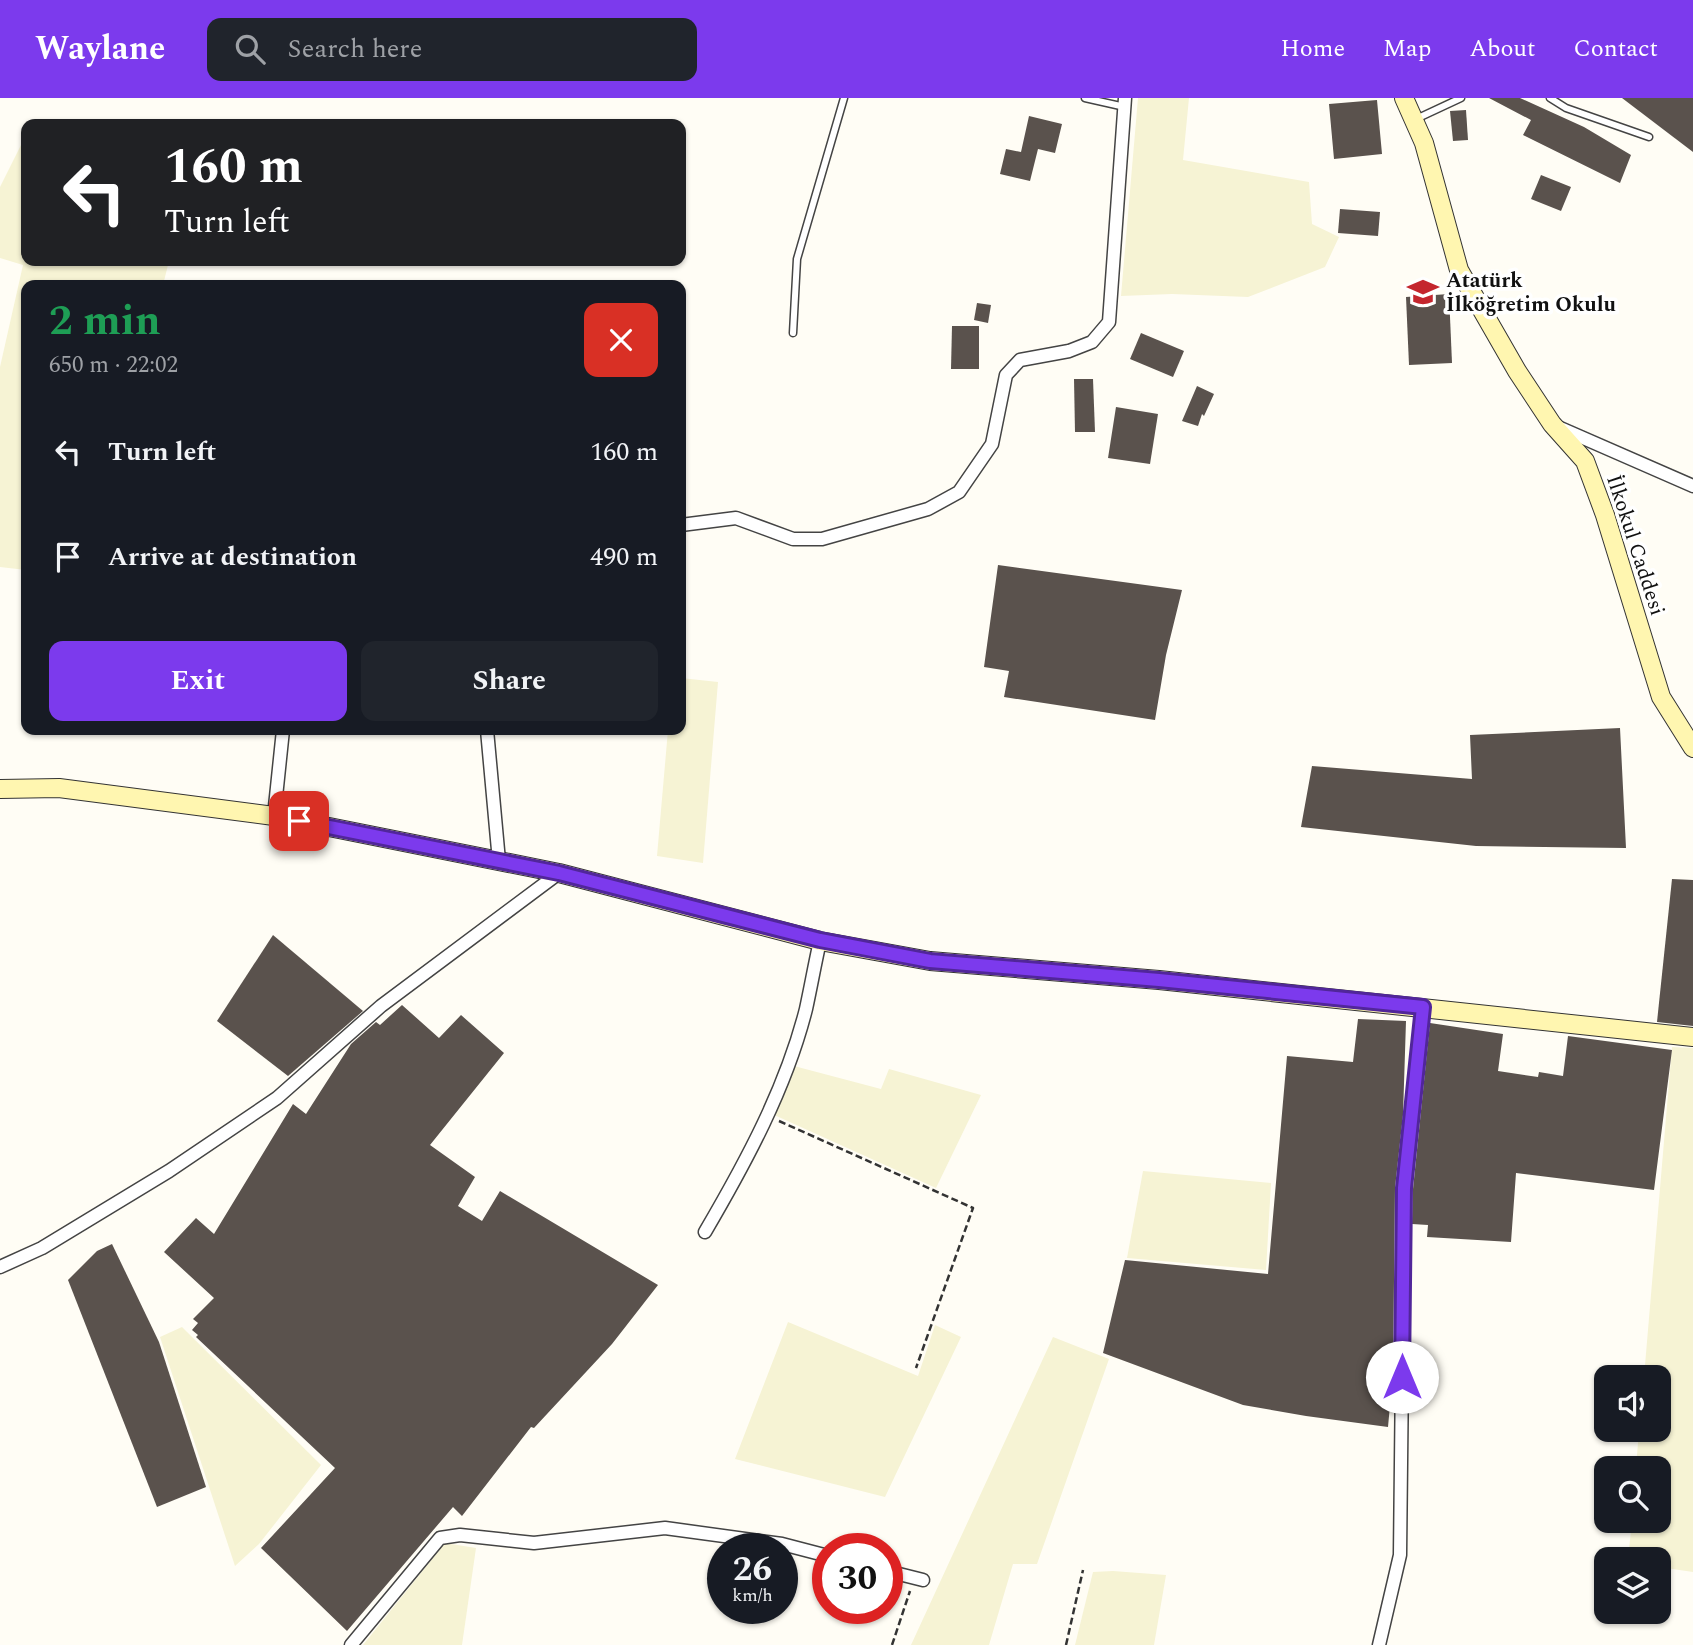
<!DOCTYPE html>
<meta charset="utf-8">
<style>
:root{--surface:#171b24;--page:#20242c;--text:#f1f3f6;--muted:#9ea1a6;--accent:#7c3aed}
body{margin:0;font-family:Spectral,serif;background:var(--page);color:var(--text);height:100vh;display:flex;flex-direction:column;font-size:26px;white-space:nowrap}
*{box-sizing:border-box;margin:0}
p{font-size:23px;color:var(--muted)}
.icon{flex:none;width:38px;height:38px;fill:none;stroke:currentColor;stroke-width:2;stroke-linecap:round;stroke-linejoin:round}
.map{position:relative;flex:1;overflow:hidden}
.sheet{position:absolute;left:21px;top:182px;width:665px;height:455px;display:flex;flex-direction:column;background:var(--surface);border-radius:14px;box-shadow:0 2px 5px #0004}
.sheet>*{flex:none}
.banner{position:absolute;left:21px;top:21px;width:665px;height:147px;border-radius:14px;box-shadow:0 2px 5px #0004;background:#202124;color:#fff;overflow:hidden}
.controls{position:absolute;left:1594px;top:1267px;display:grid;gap:14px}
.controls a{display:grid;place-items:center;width:77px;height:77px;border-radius:14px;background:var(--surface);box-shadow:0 2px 5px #0004;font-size:35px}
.speed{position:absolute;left:707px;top:1435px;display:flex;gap:14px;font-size:35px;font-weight:700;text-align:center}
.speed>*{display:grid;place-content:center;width:91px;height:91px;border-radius:50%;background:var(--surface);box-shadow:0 2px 5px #0004;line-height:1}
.speed small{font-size:18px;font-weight:400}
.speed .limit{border:10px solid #d22;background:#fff;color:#111}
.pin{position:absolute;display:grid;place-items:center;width:60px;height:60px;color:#fff;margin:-30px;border-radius:14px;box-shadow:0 4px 10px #0006}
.me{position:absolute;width:77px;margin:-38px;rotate:0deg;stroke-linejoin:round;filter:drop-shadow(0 0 5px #0008)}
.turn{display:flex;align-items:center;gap:24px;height:147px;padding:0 28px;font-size:32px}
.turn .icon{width:91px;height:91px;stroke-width:2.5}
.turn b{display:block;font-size:49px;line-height:60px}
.round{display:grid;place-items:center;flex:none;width:74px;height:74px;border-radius:14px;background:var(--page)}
.overview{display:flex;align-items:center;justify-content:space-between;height:119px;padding:0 28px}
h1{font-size:42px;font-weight:700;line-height:52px;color:#1e9e55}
.button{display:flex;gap:14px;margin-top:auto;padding:14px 28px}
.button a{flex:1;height:80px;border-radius:14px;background:var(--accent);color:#fff;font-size:28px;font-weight:700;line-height:80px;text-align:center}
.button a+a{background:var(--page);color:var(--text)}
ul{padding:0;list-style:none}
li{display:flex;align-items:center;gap:21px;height:105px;padding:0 28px}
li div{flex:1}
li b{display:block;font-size:26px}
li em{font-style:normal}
header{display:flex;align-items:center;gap:42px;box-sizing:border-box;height:98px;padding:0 35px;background:var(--accent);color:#fff}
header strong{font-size:33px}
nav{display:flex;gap:38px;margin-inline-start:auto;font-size:24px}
.search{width:490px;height:63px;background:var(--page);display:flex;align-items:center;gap:18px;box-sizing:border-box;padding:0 24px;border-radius:14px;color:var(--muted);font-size:26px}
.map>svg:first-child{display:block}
.farmland{fill:#f6f3d4}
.building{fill:#5a524d}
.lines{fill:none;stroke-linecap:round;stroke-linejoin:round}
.lane-casing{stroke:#444;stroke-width:9}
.street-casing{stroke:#444;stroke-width:15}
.secondary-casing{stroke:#333;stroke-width:20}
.path{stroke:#333;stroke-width:2.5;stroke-dasharray:7 3.5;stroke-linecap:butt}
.lane{stroke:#fff;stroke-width:6}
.street{stroke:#fff;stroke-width:12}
.secondary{stroke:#fff6b0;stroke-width:18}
.route-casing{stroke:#51269a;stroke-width:18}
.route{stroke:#7c3aed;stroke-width:12}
.labels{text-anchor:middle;stroke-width:7;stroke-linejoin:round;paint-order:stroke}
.poi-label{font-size:21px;font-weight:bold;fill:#111;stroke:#fff;text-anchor:start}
.street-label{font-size:21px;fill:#111;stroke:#fff}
</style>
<header>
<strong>Waylane</strong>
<div class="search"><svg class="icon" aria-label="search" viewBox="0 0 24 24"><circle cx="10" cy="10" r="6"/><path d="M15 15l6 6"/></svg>Search here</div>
<nav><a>Home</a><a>Map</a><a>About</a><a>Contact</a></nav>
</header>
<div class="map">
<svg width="1693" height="1547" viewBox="0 0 1693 1547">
<rect width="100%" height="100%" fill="#fffdf5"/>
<!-- farmland -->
<g class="farmland">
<path d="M1138 0H1189L1183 62 1309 84 1312 126 1339 139 1325 169 1248 199 1172 196 1121 198Z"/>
<path d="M24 41H26V163H169L163 187H26V472L0 469V269L23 167 0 160V89Z"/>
<path d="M681 580 718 584 703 765 657 758 668 632H681Z"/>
<path d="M1672 949 1693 950V1474L1659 1469V1461H1628L1632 1423H1659V1370H1636L1639 1332H1659V1279H1644Z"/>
<path d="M794 968 881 991 889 971 981 997 936 1090 772 1016Z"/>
<path d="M1143 1073 1271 1085 1266 1172 1127 1160Z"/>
<path d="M788 1224 918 1278 935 1227 961 1239 885 1399 735 1361Z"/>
<path d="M182 1229 321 1367 259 1446 235 1468 160 1239Z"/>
<path d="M1053 1239 1109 1261 1037 1466H1013L989 1547H911Z"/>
<path d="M445 1445 476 1450 462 1547H363Z"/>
<path d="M1113 1473 1166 1477 1154 1547H1075L1093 1474Z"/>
</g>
<!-- building -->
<g class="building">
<path d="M1489 0H1520L1584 29 1631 57 1620 85 1523 37 1531 22Z"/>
<path d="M1622 0H1693V54Z"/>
<path d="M1377 2 1382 56 1334 61 1329 6Z"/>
<path d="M1466 12 1468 42 1453 43 1450 13Z"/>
<path d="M1029 18 1062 26 1055 55 1038 51 1030 83 1000 76 1006 51 1021 54Z"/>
<path d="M1541 77 1571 89 1561 113 1531 101Z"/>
<path d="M1340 111 1380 114 1378 138 1338 135Z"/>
<path d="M1449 196 1452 265 1409 267 1406 199Z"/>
<path d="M977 205 991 207 988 225 974 222Z"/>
<path d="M952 228H979V271H951Z"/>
<path d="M1141 235 1184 253 1173 279 1130 261Z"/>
<path d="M1074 281H1093L1095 334H1075Z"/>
<path d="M1197 288 1214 296 1204 318 1202 316 1198 328 1182 323Z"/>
<path d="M1116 309 1158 316 1150 366 1108 360Z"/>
<path d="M998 467 1182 492 1166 557 1155 622 1004 599 1009 573 984 569Z"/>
<path d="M1620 630 1626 750 1476 748 1301 729 1312 668 1472 681 1470 637Z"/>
<path d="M1672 781 1693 782V928L1657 924Z"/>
<path d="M273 837 363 913 288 978 217 923Z"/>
<path d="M402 907 439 940 461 917 504 955 430 1047 475 1079 458 1108 482 1123 500 1093 658 1187 612 1246 534 1330 531 1329 462 1418 453 1409 347 1533 261 1450 335 1370 196 1239 198 1237 192 1232 198 1225 193 1221 214 1200 164 1154 196 1120 214 1136 293 1006 306 1016 351 946 376 924 380 927Z"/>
<path d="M1358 921 1406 923 1403 1017 1395 1090 1393 1274 1388 1329 1306 1318 1243 1307 1103 1255 1125 1162 1268 1176 1287 958 1353 964Z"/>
<path d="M1430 925 1503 936 1498 973 1538 979 1539 974 1563 978 1568 938 1672 952 1654 1092 1516 1075 1511 1144 1427 1139 1428 1127 1412 1126 1413 1091Z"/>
<path d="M112 1146 159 1244 206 1389 157 1409 68 1182 97 1153Z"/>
</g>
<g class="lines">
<defs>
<g id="lane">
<path d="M1085 0 1125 9"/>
<path d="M1550 0 1566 10 1649 39"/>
<path d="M1416 21 1461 0"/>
<path d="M793 235 797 161 844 0"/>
</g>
<g id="street">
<path d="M1558 329 1693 388"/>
<path d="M681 427 736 420 793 441H822L928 411 959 394 992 346 1006 277 1020 262 1069 253 1092 244 1109 224 1125 0"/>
<path d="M487 632 499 763"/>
<path d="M274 718 283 632"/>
<path d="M705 1134C746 1064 786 990 806 911 811 888 815 865 820 843"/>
<path d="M0 1169 42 1150 169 1073 277 1000 381 908 559 775"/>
<path d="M887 1473 923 1482"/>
<path d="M351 1547 440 1440 460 1437 534 1445 665 1430 782 1446 828 1458"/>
<path d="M1379 1547 1400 1457 1404 1090 1423 909"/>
</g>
<g id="secondary">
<path d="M1404 0 1424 45 1459 172 1517 273 1552 326 1585 363 1605 417 1661 599 1693 650"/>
<path d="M0 691 59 690 274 718 559 775 820 843 930 863 1159 882 1693 939"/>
</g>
</defs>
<!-- lane casing -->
<use href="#lane" class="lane-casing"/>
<!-- street casing -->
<use href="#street" class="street-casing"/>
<!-- secondary casing -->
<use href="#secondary" class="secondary-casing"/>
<!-- path -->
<g class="path">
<path d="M779 1023 973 1110 916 1270"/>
<path d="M892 1547 910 1493"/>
<path d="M1066 1547 1083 1472"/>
</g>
<!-- lane -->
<use href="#lane" class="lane"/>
<!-- street -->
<use href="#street" class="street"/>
<!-- secondary -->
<use href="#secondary" class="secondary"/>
</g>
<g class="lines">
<defs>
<path id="route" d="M299 723 559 775 820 842 930 863 1159 882 1423 909 1404 1090 1402 1279"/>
</defs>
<!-- route casing -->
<use href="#route" class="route-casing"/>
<!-- route -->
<use href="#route" class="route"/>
</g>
<!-- icons -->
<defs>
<symbol id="school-bare" viewBox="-9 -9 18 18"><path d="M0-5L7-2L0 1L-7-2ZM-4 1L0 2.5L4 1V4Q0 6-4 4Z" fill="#c4262e" stroke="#fff" stroke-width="2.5" paint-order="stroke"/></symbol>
</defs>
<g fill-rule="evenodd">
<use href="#school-bare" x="1401" y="172" width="44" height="44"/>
</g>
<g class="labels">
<!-- poi labels -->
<g class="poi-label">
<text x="1446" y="189">Atatürk<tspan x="1446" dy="24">İlköğretim Okulu</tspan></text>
</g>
<!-- street labels -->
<g class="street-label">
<text transform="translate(1636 447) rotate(72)" y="7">İlkokul Caddesi</text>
</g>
</g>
</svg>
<div class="controls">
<a><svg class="icon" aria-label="sound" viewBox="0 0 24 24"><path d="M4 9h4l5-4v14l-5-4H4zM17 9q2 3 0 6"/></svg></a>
<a><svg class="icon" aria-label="search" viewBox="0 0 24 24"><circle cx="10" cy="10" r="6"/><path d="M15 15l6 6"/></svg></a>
<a><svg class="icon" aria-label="layers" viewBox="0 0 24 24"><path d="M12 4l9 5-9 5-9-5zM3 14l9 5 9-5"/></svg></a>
</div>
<div class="speed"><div>26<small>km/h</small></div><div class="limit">30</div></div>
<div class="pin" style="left:299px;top:723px;background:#d93025"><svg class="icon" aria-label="arrive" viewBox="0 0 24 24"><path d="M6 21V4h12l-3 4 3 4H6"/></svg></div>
<svg class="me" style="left:1402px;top:1279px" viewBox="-20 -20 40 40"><circle r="19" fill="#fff"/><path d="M0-13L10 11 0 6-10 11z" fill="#7c3aed"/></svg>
<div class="banner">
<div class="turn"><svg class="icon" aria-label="left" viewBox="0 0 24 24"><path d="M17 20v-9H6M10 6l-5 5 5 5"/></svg><div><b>160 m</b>Turn left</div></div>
</div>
<section class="sheet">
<div class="overview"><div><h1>2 min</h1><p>650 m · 22:02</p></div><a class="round" style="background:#d93025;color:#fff"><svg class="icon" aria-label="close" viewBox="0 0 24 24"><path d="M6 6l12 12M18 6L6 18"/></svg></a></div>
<ul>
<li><svg class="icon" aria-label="left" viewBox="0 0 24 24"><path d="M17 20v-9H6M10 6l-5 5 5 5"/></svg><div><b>Turn left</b></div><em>160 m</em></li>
<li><svg class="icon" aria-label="arrive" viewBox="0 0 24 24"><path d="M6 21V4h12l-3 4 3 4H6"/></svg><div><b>Arrive at destination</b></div><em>490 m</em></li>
</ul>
<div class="button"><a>Exit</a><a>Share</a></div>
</section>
</div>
